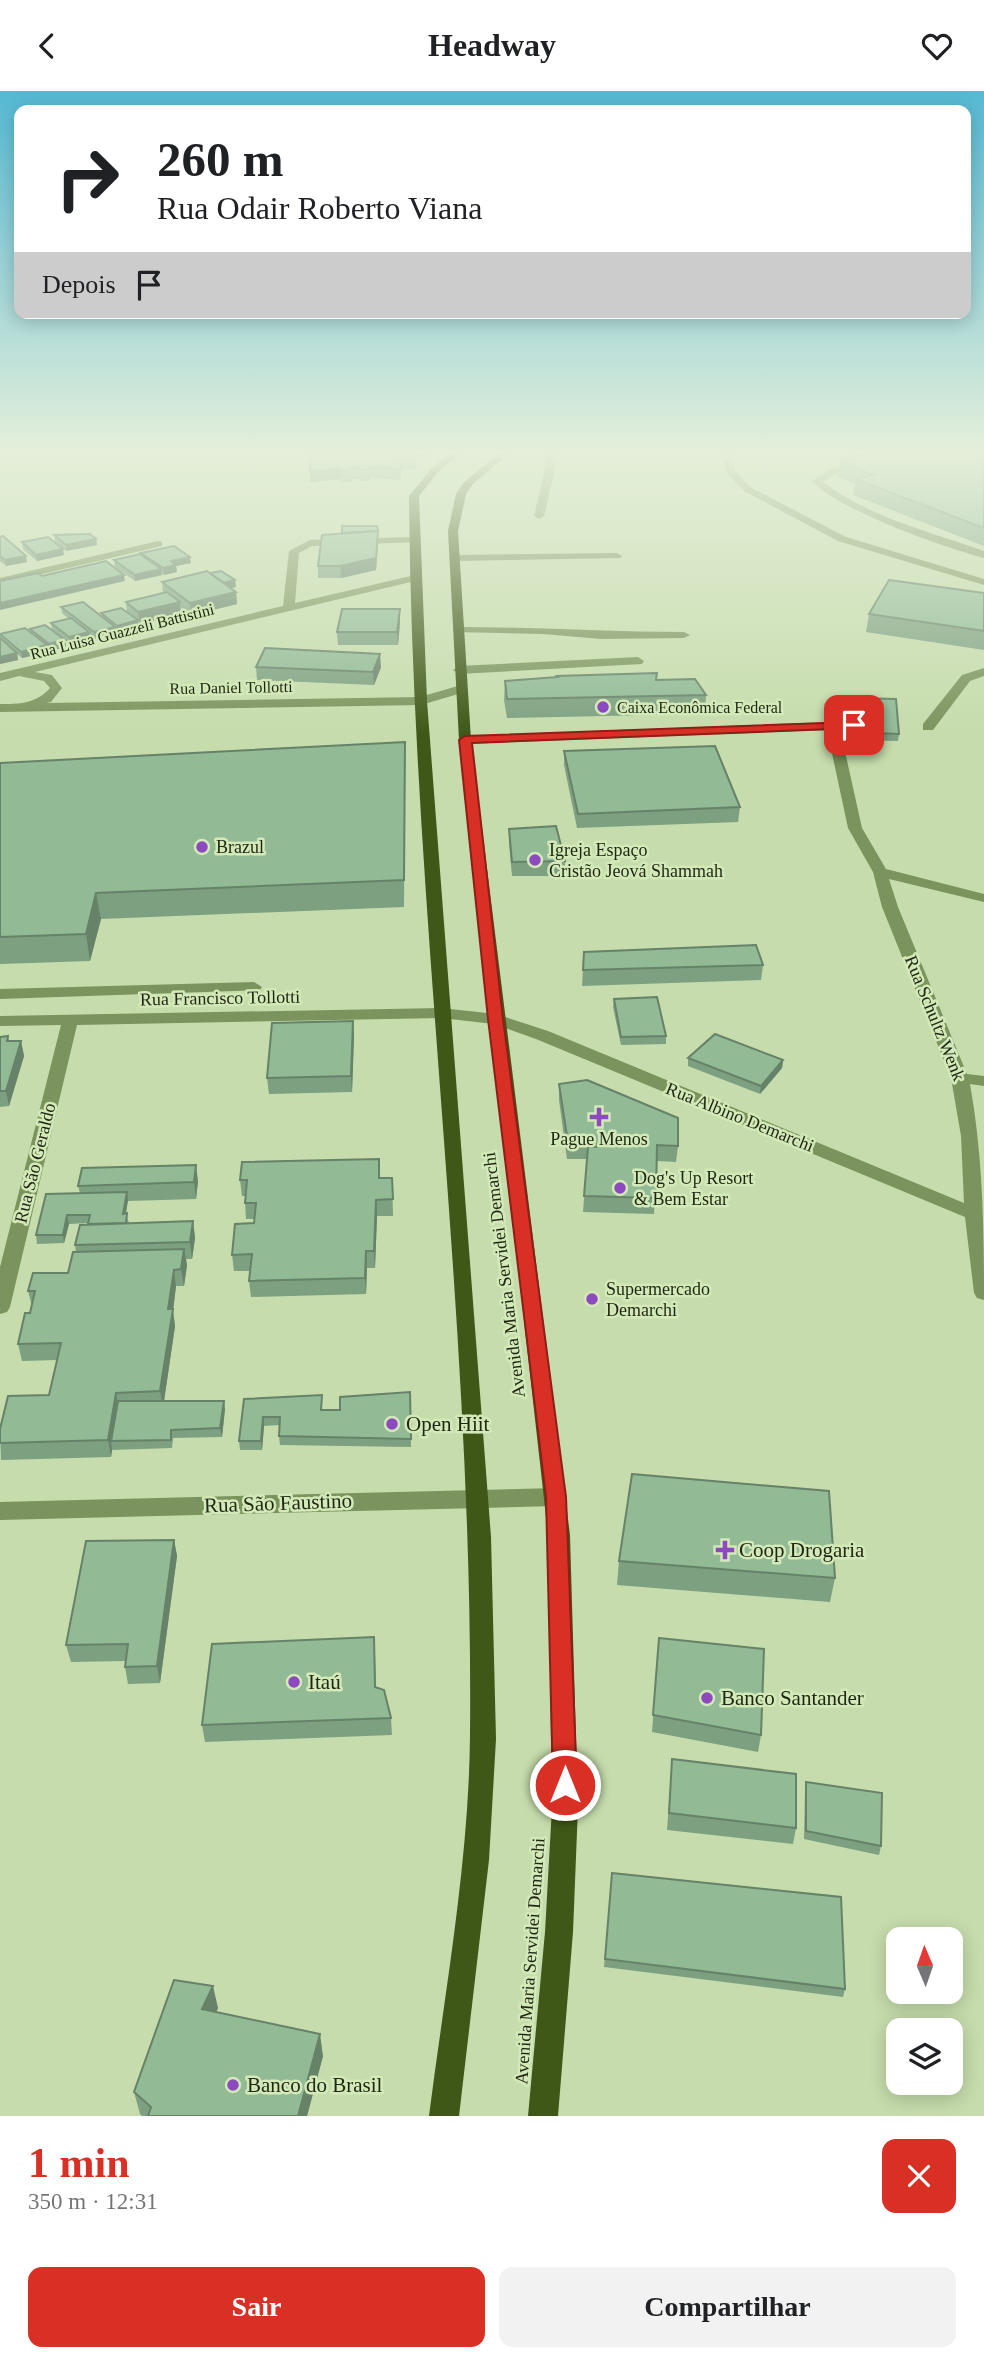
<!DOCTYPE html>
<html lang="pt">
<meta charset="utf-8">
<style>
:root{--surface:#fff;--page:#f2f2f2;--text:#202124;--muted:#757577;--accent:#d93025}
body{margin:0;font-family:Georgia,serif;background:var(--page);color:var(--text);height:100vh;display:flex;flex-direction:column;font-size:26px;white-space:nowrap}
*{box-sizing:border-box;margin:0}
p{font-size:23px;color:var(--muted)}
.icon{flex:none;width:38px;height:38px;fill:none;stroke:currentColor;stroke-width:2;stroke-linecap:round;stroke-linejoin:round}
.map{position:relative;height:2025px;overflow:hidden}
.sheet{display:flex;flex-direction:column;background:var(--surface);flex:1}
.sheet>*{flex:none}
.banner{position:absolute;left:14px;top:14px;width:957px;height:214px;border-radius:14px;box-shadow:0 4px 18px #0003;background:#fff;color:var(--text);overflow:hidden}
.needle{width:46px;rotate:358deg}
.fabs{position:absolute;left:886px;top:1836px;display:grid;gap:14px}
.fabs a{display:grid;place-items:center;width:77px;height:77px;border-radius:14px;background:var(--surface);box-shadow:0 4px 18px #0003;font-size:35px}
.pin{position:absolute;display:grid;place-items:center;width:60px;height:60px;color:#fff;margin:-30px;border-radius:14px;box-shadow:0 4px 10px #0006}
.me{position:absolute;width:77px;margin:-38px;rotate:0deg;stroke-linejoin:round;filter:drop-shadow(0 0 5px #0008)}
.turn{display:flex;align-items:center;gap:24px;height:147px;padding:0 28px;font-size:32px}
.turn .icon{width:91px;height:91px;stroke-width:2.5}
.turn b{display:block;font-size:49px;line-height:60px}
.then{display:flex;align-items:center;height:66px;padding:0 28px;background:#0003;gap:14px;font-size:26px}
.round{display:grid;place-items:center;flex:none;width:74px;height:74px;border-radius:14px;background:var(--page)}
.headline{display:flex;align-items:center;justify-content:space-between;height:119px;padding:0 28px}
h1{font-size:42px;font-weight:700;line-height:52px;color:var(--accent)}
.primary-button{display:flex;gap:14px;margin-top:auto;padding:14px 28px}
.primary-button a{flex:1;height:80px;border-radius:14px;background:var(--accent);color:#fff;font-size:28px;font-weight:700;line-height:80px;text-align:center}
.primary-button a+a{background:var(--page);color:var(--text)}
header{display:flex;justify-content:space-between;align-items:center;height:91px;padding:0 28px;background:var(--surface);font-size:32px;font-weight:700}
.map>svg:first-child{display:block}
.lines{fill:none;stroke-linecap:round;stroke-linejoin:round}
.minor{fill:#7b935c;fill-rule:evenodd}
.major{fill:#3f5717;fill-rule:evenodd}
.wall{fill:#7da080}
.shaded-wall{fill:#668268}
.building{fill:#91ba95;stroke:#668268;stroke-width:2}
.route{fill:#d93025;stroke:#8d1f18;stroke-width:2}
.poi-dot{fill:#8d4abf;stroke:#d3e9b8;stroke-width:2.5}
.labels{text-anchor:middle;stroke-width:5;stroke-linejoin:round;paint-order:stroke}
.far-street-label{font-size:16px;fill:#1f2714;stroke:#d3e9b8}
.far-poi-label{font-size:16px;fill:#1f2714;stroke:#d3e9b8;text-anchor:start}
.poi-label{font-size:18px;fill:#1f2714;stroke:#d3e9b8;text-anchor:start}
.street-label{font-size:18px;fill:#1f2714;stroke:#d3e9b8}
.near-poi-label{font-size:21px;fill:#1f2714;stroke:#d3e9b8;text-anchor:start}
.near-street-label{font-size:21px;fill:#1f2714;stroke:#d3e9b8}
</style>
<header><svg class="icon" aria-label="back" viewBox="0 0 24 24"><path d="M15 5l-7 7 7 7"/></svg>Headway<svg class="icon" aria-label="heart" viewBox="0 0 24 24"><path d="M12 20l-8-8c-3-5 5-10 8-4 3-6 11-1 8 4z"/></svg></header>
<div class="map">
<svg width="984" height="2025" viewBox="0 0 984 2025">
<rect width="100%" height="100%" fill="#c6dcac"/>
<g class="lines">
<!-- minor -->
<g class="minor">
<path d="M545 360H555L556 373 544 425 539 428 534 425 546 373Z"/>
<path d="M721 360H731L735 380 750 396 846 446 984 488V494L838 450 744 400 726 381Z"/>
<path d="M885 360H900L839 381 823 390C864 425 934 442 984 460V467C943 456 840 420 812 390L833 377Z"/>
<path d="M414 446 418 447V451L312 455 299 462 295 512 415 484 419 485V489L35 581 52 584 62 597 51 611 46 612 420 606 461 594 467 598 465 601 421 614 0 621V613C19 613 36 613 50 597L44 590 19 585 0 590V582L283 515 289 460 310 449Z"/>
<path d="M158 450 162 451V455L0 493V487Z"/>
<path d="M617 462 622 465 621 467 454 470 449 467 454 464Z"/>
<path d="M459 536C534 536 609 541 684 541L690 544 684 547 601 548 543 543 455 541 453 539Z"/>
<path d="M638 566 644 570 642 573 459 583 453 579 459 575Z"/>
<path d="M984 577V585L970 590 933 639H923V633L962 584Z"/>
<path d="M854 630 860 634 859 637 840 638 862 737 886 778 984 803V811L889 788 898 816 967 983 984 985V995L970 993C983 1066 984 1136 984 1209L977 1207 974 1202 965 1126 536 948 494 933 441 927 77 934 10 1216 7 1221 0 1223V1176L61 934 0 935V925L441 917 496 923 548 940 964 1112 961 1045 951 987 882 816 873 781 848 737 827 639 465 653 459 649 465 645Z"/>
<path d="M254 891 262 896 260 899 0 908V898Z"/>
<path d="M556 1397 564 1400 567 1406 564 1412 556 1415 0 1429V1411Z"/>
</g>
<!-- major -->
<g class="major">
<path d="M453 360H463L438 381 419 405 427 610 491 1446 496 1648 489 1769 459 2025H429C445 1899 469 1771 470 1644 474 1230 412 819 409 405L432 377Z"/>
<path d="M502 360H512L473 393 466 403 458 440 471 649 570 1444 578 1716 573 1841 558 2025H528L545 1841 552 1716 548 1444 459 649 448 440 456 403 464 391Z"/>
</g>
</g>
<!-- wall -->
<g class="wall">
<path d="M431 360 423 366 416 365 417 378H401V389L370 387V390H359L358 388H352V391H340V388L310 391V361Z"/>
<path d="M984 360V455L853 404 855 393 838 386 840 370Z"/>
<path d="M54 444 96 448 97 454 66 460 55 450Z"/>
<path d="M0 446 27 471 6 475 0 470Z"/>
<path d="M22 451 64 464 37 470 23 458Z"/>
<path d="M378 452 376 479 341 487H318V475Z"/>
<path d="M141 462 191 472 176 475 177 481 164 484 161 482 162 484 135 490 115 476 114 469 142 464Z"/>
<path d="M162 491 236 496 231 497 236 501 237 513 192 524 180 516 181 523 140 533 139 532V536L118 541 116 539V542L95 548 89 543 90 548 70 553 52 539 51 532 69 528 62 522 61 516 101 525V522L127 521 126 511 163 502Z"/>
<path d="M984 502V559L866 541 869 523Z"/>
<path d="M400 518V531L398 554H338L337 541Z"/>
<path d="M30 538 65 549 66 556 50 560 47 558 48 561 22 567 17 563 18 569 0 573V543L30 541Z"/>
<path d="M256 576H381L374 594 257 589Z"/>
<path d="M557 585 657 589 706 604 705 623 507 627 504 609 505 590 557 587Z"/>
<path d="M854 607 899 643 898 650 854 649 853 614Z"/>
<path d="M405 651 404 816 101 828 90 870 0 873V672Z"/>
<path d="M564 660 740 716 738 731 577 737 564 674Z"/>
<path d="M509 738 565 770 564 785H512L509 752Z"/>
<path d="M584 861 763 874 761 889 582 895Z"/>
<path d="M614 908 666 945V953L621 954 613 916Z"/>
<path d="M353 930 354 946 352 1001 269 1003 267 987Z"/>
<path d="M8 945 9 950H21L24 965 9 1015 0 1016V946Z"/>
<path d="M688 967 783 969 782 977 760 1003 688 975Z"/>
<path d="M559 993 678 1055 676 1071 657 1070 654 1123 583 1121 587 1068H567L559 1009Z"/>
<path d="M392 1087 393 1125H377L375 1177H367L366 1203 251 1206 249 1190 250 1180H234L232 1164 254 1132V1128H246L245 1112V1105H242L240 1089Z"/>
<path d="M198 1090 196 1108 128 1110 126 1123 129 1132 193 1130 195 1147 192 1168H186L187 1174 184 1195H176L173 1220 175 1235 164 1310 225 1318 222 1346 173 1347 172 1357 112 1359 111 1366 1 1369 0 1338 49 1304 57 1269 22 1270 18 1253 32 1215 28 1200 68 1182 76 1161 75 1154 88 1132 69 1133 64 1152 37 1153 36 1144 80 1102 78 1095Z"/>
<path d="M410 1301 411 1356 280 1354 279 1345V1334L264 1335 262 1359H240L239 1350 244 1308 322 1304V1319H340Z"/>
<path d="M174 1449 177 1465 160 1592 128 1593 125 1576 126 1570 71 1571 66 1554Z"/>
<path d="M619 1470 835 1487 830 1511 617 1494Z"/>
<path d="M659 1547 761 1644 758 1661 652 1641Z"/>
<path d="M375 1563 376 1596 391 1627 392 1644 205 1651 202 1634Z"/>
<path d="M672 1668 796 1737 793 1753 667 1739Z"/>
<path d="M806 1691 881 1755 879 1764 804 1748 805 1700Z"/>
<path d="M612 1782 845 1898 843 1906 604 1876Z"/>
<path d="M218 1917 216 1921 323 1965 307 2025H142L140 2023 134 2001Z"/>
</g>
<!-- shaded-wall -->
<g class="shaded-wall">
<path d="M423 360H431L423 366Z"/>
<path d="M340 377V388L310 391V380Z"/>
<path d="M378 440V452L376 479 341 487 340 475Z"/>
<path d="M96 448 97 454 66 460V454Z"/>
<path d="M63 458 64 464 37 470 36 464Z"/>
<path d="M26 465 27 471 6 475 5 469Z"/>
<path d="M190 466 191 472 176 475 177 481 164 484 163 477 171 470Z"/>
<path d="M161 478 162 484 135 490V484Z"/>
<path d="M124 484 125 490 0 519V512Z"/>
<path d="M235 489 236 496 221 499 220 493Z"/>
<path d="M236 501 237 513 192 524 190 512Z"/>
<path d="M180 511 181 523 140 533 138 521Z"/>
<path d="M400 518V531L398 554 397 541Z"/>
<path d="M138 529 139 536 118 541 117 535Z"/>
<path d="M115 536 116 542 95 548 94 541Z"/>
<path d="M89 541 90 548 70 553 69 546Z"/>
<path d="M65 549 66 556 50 560 49 553Z"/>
<path d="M47 554 48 561 22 567 21 561Z"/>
<path d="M17 562 18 569 0 573V566Z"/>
<path d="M380 563 381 576 374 594 373 581Z"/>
<path d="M96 802 101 828 90 870 86 843Z"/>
<path d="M353 930 354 946 352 1001 351 985Z"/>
<path d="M21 950 24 965 9 1015 6 1000Z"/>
<path d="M783 969 782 977 760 1003 761 995Z"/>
<path d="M196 1074 198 1090 196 1108 194 1091Z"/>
<path d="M127 1101 128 1109 124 1131 123 1123Z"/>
<path d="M376 1109 377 1125 375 1177 374 1160Z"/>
<path d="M67 1124 69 1133 64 1152 63 1144Z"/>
<path d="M193 1130 195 1147 192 1168 190 1151Z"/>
<path d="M184 1158 187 1174 184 1195 181 1178Z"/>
<path d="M366 1160 367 1177 366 1203 365 1187Z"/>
<path d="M174 1179 176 1195 173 1220 175 1235 163 1317 160 1300 168 1218Z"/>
<path d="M116 1302 119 1318 111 1350 112 1359 111 1366 108 1349Z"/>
<path d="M224 1310 225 1318 222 1346 220 1337Z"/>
<path d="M263 1326 264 1335 262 1359 261 1350Z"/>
<path d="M174 1449 177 1465 160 1592 157 1575Z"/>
<path d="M213 1895 218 1917 207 1941 202 1918Z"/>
<path d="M320 1943 323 1965 307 2025H298Z"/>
</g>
<!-- building -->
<g class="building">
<path d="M416 360V367H400L401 378 370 376V379H358V376L351 377V379L340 380V377L310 380V361Z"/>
<path d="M874 360H984V437L855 388 873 384 840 370Z"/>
<path d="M342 435H377L378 440 342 442Z"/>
<path d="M378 440 376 467 340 475H318L322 444Z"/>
<path d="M90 443 96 448 66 454 54 444Z"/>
<path d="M3 445 26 465 5 469 0 465V446Z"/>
<path d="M48 446 63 458 36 464 22 451Z"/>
<path d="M174 455 190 466 171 470 176 474 163 477 141 462Z"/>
<path d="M140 463 161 478 135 484 114 469Z"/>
<path d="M106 470 124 484 0 512V490L38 482 42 485Z"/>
<path d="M207 480 236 501 190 512 162 491Z"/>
<path d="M221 480 235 489 224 492 210 482Z"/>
<path d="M889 489 984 502V540L869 523Z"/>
<path d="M167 501 180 511 138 521 126 511Z"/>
<path d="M83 511 115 536 94 541 61 516Z"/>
<path d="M121 517 138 529 117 535 101 522Z"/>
<path d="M342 518H400L397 541H337Z"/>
<path d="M71 527 89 541 69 546 51 532Z"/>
<path d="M45 534 65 549 49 553 30 538Z"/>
<path d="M25 537 47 554 21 561 0 543Z"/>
<path d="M0 547 17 562 0 566Z"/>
<path d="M265 557 380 563 373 581 256 576Z"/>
<path d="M657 582 656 589 695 588 706 604 507 608 505 590 558 586 557 585Z"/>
<path d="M854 607 896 608 899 643 855 641Z"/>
<path d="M405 651 404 789 96 802 86 843 0 846V672Z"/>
<path d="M715 655 740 716 578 723 564 660Z"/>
<path d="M556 735 565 770 512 771 509 738Z"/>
<path d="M756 854 763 874 583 879 584 861Z"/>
<path d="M657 906 666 945 621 946 614 908Z"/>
<path d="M353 930 351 985 267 987 272 932Z"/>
<path d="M715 943 783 969 761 995 688 967Z"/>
<path d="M8 945 7 950H21L6 1000H0V946Z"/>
<path d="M587 989 678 1027V1055L657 1054 656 1107 584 1105 588 1056 635 1054 568 1052 559 993Z"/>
<path d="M379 1068V1087H392L393 1108 376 1109 374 1160H366L365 1187 249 1190 252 1163 232 1164 235 1133 254 1132 256 1112H245L247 1089H240L242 1071Z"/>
<path d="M196 1074 194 1091 78 1095 82 1077Z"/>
<path d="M127 1101 123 1123 127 1122 126 1132 88 1133 90 1124H67L63 1144H36L46 1103Z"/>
<path d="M193 1130 190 1151 75 1154 80 1134Z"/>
<path d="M184 1158 181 1178 174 1179 168 1218H173L160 1300 116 1302 108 1349 0 1352V1338L8 1305 49 1304 61 1252 18 1253 25 1222H30L35 1200H28L33 1182H68L73 1161Z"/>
<path d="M410 1301 411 1348 279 1345 280 1326H263L261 1350H239L244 1308 322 1304 321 1319H340V1306Z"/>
<path d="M118 1310H224L220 1337 171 1339V1349L111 1350Z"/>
<path d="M632 1383 829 1400 835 1487 619 1470Z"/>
<path d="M174 1449 157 1575 125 1576 128 1553 66 1554 86 1450Z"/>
<path d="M374 1546 375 1596 384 1599 391 1627 202 1634 212 1553Z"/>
<path d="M659 1547 764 1558 761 1644 653 1624Z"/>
<path d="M672 1668 796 1683V1737L669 1722Z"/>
<path d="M806 1691 882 1702 881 1755 806 1740Z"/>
<path d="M612 1782 841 1806 845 1898 605 1868Z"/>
<path d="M174 1889 213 1895 202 1918 320 1943 298 2025H148L151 2016 134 2001Z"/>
</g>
<!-- sky -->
<linearGradient id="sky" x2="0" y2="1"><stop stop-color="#55b9d4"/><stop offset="0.56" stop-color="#e5efda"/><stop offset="1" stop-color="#e5efda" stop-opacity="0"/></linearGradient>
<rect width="984" height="644" fill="url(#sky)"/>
<!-- route -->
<path class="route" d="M854 631 860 634 858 637 472 652 503 928 566 1406 577 1694 574 1702 565 1705 557 1702 553 1694 546 1406 488 928 459 649 465 645Z"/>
<!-- markers -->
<g class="poi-dot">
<circle cx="603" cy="616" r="7"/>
<circle cx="202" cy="756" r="7"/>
<circle cx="535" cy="769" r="7"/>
<path d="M595.5 1015.5h7v7h7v7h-7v7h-7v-7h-7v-7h7z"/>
<circle cx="620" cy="1097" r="7"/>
<circle cx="592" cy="1208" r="7"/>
<circle cx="392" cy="1333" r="7"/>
<path d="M721.5 1448.5h7v7h7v7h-7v7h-7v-7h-7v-7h7z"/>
<circle cx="294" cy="1591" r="7"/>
<circle cx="707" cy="1607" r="7"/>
<circle cx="233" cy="1994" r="7"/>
</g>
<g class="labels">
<!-- far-street labels -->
<g class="far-street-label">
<text transform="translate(122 540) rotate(-14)" y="6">Rua Luisa Guazzeli Battistini</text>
<text transform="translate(231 596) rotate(-1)" y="6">Rua Daniel Tollotti</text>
</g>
<!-- far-poi labels -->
<g class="far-poi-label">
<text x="617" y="622">Caixa Econômica Federal</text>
</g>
<!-- poi labels -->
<g class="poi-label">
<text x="216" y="762">Brazul</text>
<text x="549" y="765">Igreja Espaço<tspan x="549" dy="21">Cristão Jeová Shammah</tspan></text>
<text x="599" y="1054" text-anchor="middle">Pague Menos</text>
<text x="634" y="1093">Dog's Up Resort<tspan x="634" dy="21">&amp; Bem Estar</tspan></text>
<text x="606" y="1204">Supermercado<tspan x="606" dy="21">Demarchi</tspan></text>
</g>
<!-- street labels -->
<g class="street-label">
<text transform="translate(220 907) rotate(-1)" y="6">Rua Francisco Tollotti</text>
<text transform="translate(935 927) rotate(68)" y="6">Rua Schultz Wenk</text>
<text transform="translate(740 1026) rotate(22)" y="6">Rua Albino Demarchi</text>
<text transform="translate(35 1072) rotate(-76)" y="6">Rua São Geraldo</text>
<text transform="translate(504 1184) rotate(-97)" y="6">Avenida Maria Servidei Demarchi</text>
<text transform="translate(530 1870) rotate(-86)" y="6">Avenida Maria Servidei Demarchi</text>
</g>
<!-- near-poi labels -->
<g class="near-poi-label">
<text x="406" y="1340">Open Hiit</text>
<text x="739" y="1466">Coop Drogaria</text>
<text x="308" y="1598">Itaú</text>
<text x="721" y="1614">Banco Santander</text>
<text x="247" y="2001">Banco do Brasil</text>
</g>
<!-- near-street labels -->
<g class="near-street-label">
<text transform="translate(278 1412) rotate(-2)" y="7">Rua São Faustino</text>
</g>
</g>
</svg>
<div class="fabs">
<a><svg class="needle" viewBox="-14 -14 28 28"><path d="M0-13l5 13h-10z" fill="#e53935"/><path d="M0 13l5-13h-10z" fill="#757577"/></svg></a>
<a><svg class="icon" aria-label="layers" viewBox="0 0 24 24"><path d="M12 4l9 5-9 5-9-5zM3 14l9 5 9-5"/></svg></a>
</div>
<div class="pin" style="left:854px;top:634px;background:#d93025"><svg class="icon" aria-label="arrive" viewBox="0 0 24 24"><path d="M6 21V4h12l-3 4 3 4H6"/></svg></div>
<svg class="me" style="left:565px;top:1694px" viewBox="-20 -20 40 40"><circle r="17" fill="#d93025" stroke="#fff" stroke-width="3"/><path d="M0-11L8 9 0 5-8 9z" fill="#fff"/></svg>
<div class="banner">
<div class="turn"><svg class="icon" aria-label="right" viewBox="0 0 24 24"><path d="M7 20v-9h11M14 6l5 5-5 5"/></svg><div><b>260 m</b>Rua Odair Roberto Viana</div></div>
<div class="then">Depois<svg class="icon" aria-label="arrive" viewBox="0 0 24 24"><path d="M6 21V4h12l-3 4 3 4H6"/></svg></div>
</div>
</div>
<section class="sheet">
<div class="headline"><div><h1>1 min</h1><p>350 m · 12:31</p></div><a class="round" style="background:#d93025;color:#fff"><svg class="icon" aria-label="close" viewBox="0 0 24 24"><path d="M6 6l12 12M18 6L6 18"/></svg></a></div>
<div class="primary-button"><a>Sair</a><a>Compartilhar</a></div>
</section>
